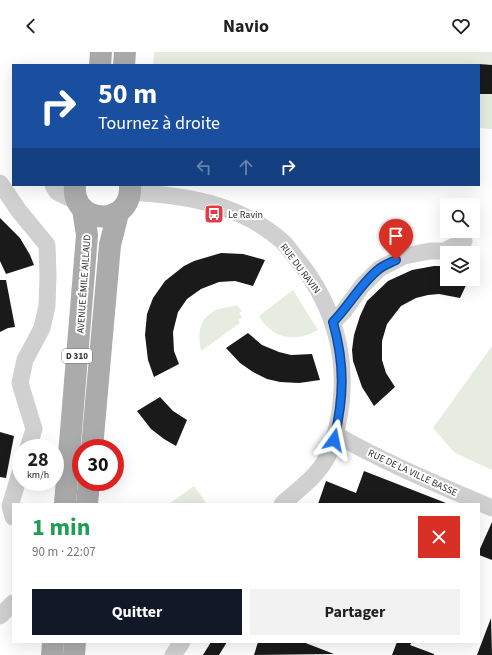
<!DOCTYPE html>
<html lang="fr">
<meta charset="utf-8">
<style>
:root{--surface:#fff;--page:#f2f2f2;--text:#202124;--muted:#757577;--accent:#111827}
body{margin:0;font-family:"Source Sans 3",sans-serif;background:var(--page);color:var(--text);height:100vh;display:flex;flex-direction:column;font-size:15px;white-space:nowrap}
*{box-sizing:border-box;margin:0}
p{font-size:13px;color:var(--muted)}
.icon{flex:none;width:22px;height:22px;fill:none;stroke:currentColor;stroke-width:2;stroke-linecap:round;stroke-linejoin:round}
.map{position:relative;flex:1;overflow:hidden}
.panel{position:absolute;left:12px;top:451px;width:468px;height:140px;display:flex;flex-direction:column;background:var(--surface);border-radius:0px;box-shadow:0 4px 16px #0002}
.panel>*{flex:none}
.banner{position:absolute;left:12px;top:12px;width:468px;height:122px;border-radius:0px;box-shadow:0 4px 16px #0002;background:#1a4fa0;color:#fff;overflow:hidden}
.buttons{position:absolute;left:440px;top:146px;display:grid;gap:8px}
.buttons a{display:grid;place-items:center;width:40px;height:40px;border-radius:0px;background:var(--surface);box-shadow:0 4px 16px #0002;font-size:20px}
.speed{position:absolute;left:12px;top:387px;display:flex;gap:8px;font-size:20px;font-weight:700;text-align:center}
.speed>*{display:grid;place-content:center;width:52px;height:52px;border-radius:50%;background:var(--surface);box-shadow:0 4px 16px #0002;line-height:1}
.speed small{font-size:10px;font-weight:400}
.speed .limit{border:6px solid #d22;background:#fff;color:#111}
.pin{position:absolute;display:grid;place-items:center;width:34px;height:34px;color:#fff;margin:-41px -17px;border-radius:50% 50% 50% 0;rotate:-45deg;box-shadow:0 0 4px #0007}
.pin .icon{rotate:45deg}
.me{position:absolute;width:44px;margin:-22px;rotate:12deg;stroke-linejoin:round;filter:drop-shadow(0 0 3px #0008)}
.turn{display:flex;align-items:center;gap:14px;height:84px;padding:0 20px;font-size:18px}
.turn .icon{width:52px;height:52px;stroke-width:2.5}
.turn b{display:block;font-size:28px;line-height:34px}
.lanes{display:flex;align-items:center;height:38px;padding:0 20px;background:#0003;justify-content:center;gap:20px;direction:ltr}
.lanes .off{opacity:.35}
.round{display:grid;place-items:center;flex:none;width:42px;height:42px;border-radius:0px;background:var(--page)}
.summary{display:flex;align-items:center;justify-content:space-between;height:68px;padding:0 20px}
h1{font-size:24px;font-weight:700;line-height:30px;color:#1e9e55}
.button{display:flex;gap:8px;margin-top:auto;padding:8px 20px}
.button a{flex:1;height:46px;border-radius:0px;background:var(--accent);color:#fff;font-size:16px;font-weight:700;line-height:46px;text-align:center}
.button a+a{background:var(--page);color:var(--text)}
header{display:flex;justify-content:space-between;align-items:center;height:52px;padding:0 20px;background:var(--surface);font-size:18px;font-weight:700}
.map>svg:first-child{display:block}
.green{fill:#e6ecdf}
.building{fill:#1a1a1a}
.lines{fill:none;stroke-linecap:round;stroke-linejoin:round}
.street{stroke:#d0d0d0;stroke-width:17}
.primary{stroke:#ababab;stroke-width:22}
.route-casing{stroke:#114b97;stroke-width:10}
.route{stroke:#1a73e8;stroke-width:7}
.labels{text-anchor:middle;stroke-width:4;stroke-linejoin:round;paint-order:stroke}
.shield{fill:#fff;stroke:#707070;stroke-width:1}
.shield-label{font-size:9px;font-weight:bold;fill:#333}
.poi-label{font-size:10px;fill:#333;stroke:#fff;text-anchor:start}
.street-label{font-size:10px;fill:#333;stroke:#fff}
</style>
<header><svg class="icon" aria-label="back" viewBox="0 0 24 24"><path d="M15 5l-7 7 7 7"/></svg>Navio<svg class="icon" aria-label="heart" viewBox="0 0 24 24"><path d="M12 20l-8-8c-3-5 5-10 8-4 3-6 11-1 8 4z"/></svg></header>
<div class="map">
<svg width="492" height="603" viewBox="0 0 492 603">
<rect width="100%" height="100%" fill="#fff"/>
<!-- green -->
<g class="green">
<path d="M154 0H492V77L479 76V13H153Z"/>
<path d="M293 238 318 278C295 291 272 287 259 264Z"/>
<path d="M237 253 242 259 239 261 242 265 238 268 240 271 201 299C198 282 198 267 216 258 222 255 231 255 237 253Z"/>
<path d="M492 294V418L455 401 433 376Z"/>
<path d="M194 434 207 452H169Z"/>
</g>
<!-- building -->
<g class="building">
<path d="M479 12 492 13V42H479Z"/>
<path d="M0 166 20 186 30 203 34 213 6 222 0 209Z"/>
<path d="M221 201 243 202 265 208 253 234 235 229 219 230 201 237 187 247 178 260 173 280 174 299 179 312 154 325 148 308 145 283 147 262 153 246 165 229 184 214 194 209Z"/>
<path d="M434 214H447V227H469L460 246 439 242 428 243 416 246 401 254 387 272 382 289V308L386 321 395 335 374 354 362 335 353 309 352 298 354 283 360 264 367 249 388 229 412 218Z"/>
<path d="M0 228H6L15 275 8 276 0 280Z"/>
<path d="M248 281 262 293 279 300 291 303 312 302 320 328 299 331 280 330 267 327 253 320 240 311 226 296Z"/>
<path d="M160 345 173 359 187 368 176 394 164 387 151 377 137 359Z"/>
<path d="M0 380 14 384 6 426 0 425Z"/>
<path d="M364 419 446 451V452H318L326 429 356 441Z"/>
<path d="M492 470V508L479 503V499Z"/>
<path d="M491 566 492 603H477Z"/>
<path d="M211 590H227L219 603H203Z"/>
<path d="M258 590H303L334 602 254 603Z"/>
<path d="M397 590H412L410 593 434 602V603H392Z"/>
</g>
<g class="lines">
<!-- street -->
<g class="street">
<path d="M0 131 19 159 47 193 48 223 47 254 42 276 25 308 20 331 34 377 28 396"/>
<path d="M53 133 57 140 78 150"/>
<path d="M131 140C173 143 212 147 250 167 261 173 274 182 283 190 289 196 294 204 300 211 336 257 350 312 338 370 336 380 335 390 330 399 321 422 300 436 282 452"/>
<path d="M333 270 344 259 362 234 379 217 404 204 430 199H444L464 189"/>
<path d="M335 382C385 411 439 433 492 456"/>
<path d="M13 465 10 454 21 418"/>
<path d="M0 564 13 551"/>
<path d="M173 603 182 590"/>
</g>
<!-- primary -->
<g class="primary">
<path d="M100 13 101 0"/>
<path d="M124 13 125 0"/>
<path d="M75 133C71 174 133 176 130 133"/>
<path d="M92 396 110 193 118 161"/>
<path d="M65 452 87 183 83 157"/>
<path d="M87 452 89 430"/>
<path d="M52 603 53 590"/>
<path d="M74 603 75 590"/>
</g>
</g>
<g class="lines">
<defs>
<path id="route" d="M334 388C344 345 345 313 333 270 349 254 361 231 379 217 384 213 390 211 396 208"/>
</defs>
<!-- route casing -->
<use href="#route" class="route-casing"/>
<!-- route -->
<use href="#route" class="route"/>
</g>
<!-- icons -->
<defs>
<symbol id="bus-square" viewBox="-11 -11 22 22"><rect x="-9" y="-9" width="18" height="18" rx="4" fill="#e63946" stroke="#fff"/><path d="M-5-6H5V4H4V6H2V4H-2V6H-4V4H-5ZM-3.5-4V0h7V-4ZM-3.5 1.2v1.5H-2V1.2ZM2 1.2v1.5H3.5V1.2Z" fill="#fff"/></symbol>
</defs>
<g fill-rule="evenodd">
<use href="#bus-square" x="203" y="151" width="22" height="22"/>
</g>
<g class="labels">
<!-- shield labels -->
<rect class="shield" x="62" y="297" width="30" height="14" rx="3"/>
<g class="shield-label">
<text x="77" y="307">D 310</text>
</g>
<!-- poi labels -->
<g class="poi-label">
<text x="228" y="166">Le Ravin</text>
</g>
<!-- street labels -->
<g class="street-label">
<text transform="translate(301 216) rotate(53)" y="4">RUE DU RAVIN</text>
<text transform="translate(83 232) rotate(-86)" y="4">AVENUE ÉMILE AILLAUD</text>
<text transform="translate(413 420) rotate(25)" y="4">RUE DE LA VILLE BASSE</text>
</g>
</g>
</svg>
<div class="buttons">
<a><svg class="icon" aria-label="search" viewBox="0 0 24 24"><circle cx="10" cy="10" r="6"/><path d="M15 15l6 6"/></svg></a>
<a><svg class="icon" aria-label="layers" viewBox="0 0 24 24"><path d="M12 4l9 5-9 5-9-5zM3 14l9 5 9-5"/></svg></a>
</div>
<div class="speed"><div>28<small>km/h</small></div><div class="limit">30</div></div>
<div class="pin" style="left:396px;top:208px;background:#d93025"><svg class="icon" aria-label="arrive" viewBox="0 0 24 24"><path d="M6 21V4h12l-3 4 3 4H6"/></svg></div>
<svg class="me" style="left:334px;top:388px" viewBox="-20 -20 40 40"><path d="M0-17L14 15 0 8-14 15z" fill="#1a73e8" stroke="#fff" stroke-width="4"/></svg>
<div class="banner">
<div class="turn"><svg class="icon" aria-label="right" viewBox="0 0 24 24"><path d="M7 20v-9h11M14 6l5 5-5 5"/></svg><div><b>50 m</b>Tournez à droite</div></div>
<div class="lanes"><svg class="icon off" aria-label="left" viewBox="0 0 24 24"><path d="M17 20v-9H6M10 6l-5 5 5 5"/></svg><svg class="icon off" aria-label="ahead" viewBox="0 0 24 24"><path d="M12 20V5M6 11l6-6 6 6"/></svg><svg class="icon" aria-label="right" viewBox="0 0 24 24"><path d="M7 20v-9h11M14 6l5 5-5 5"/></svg></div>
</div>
<section class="panel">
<div class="summary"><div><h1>1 min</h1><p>90 m · 22:07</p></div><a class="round" style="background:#d93025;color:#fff"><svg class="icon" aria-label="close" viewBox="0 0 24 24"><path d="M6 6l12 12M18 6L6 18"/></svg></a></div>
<div class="button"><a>Quitter</a><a>Partager</a></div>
</section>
</div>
